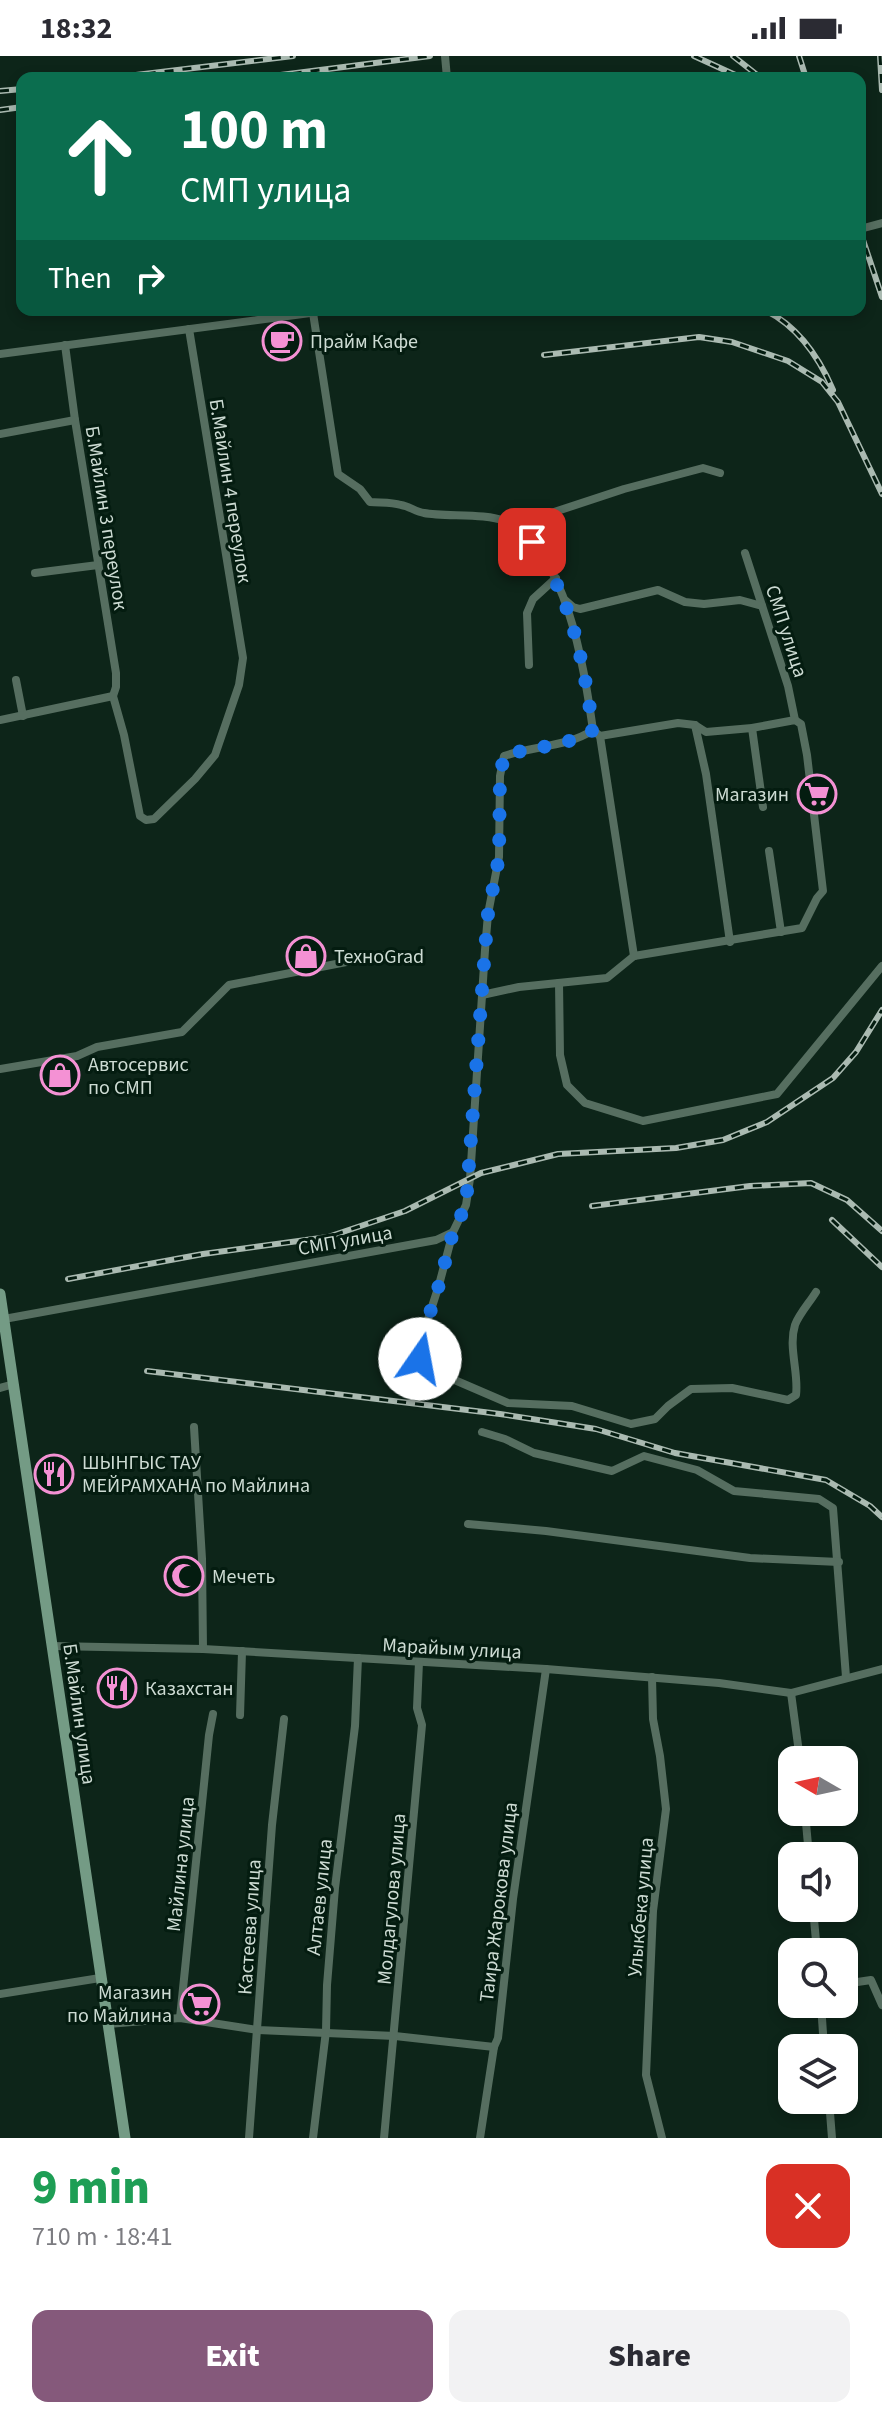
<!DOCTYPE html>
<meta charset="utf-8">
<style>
:root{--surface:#fff;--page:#f2f2f3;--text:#2b2b33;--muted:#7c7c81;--accent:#85597b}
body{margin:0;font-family:"Source Sans 3",sans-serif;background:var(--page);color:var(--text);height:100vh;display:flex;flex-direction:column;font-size:30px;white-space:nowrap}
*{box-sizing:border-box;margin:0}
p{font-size:26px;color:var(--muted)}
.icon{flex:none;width:44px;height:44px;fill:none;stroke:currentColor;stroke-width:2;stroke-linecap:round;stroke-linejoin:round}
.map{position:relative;height:2082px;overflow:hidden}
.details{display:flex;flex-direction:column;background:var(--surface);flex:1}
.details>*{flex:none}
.guide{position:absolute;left:16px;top:16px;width:850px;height:244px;border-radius:16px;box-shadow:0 4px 12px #0003;background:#0b6e4f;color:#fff;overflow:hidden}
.needle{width:52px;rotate:279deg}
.controls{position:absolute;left:778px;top:1690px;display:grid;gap:16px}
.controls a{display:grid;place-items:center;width:80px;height:80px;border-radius:16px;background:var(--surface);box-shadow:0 4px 12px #0003;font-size:40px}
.pin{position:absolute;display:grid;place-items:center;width:68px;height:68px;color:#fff;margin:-34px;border-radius:16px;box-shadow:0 4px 12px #0006}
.me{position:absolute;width:88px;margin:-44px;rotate:12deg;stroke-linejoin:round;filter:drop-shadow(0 0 6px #0008)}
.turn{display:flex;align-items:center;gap:28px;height:168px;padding:0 32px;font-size:36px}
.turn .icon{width:104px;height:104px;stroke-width:2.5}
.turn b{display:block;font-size:56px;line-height:68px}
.then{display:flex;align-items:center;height:76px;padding:0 32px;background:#0003;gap:16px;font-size:30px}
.round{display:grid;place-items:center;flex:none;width:84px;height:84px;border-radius:16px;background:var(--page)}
.headline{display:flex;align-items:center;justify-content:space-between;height:136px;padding:0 32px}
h1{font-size:48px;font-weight:800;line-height:60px;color:#1e9e55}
.action{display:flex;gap:16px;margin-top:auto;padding:16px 32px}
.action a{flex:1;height:92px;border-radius:16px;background:var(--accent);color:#fff;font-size:32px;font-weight:800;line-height:92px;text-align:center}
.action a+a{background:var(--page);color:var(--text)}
.status{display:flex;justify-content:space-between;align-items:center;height:56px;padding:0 40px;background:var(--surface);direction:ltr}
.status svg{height:22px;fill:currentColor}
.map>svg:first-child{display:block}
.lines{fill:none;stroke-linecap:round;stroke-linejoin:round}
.street{stroke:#566e60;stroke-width:8}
.secondary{stroke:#749b85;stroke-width:11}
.rail-casing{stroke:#aabab1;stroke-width:6}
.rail{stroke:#041c10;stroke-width:3;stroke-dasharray:9;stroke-linecap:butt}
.route{stroke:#1a73e8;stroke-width:14;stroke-dasharray:0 25.2}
.labels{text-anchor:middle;stroke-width:6;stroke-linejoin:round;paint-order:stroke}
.poi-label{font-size:20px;fill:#cddbd3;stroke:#041c10;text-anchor:start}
.street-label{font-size:20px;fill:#cddbd3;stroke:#041c10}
</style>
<div class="status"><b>18:32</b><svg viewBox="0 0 49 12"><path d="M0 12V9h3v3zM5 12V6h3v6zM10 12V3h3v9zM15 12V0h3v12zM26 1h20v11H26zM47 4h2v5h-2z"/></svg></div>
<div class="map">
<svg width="882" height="2082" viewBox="0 0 882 2082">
<rect width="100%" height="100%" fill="#0d2519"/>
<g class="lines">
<!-- street -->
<g class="street">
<path d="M445 0 447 22"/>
<path d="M860 173 882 167"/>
<path d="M313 257 338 418 360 433 370 446C380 447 391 446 401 449 409 450 416 456 424 457 444 461 487 457 504 465 567 493 584 612 593 674L600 680 634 900"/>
<path d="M65 289 75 364 116 617V631L113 640 124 679 140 760 146 764 154 763 195 723 215 699 239 629 243 602 189 273"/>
<path d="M0 298 333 254"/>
<path d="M0 378 75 364"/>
<path d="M508 468 539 461 624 433 703 412 720 417"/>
<path d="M745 497 788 630 795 664"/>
<path d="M35 517 98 509"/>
<path d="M565 544 573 551 580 553 658 534 685 546 704 548 740 544 762 550"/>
<path d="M529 609 527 557 533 543 556 522"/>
<path d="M16 624 23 660"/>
<path d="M0 664 113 640"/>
<path d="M695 669 706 718 730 886"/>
<path d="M752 672 763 751"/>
<path d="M769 795 781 876"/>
<path d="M559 927 560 999 567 1029 585 1047 643 1065 777 1038 882 910"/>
<path d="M482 939 519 931 607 922 634 900 802 872 817 842 823 835 807 699 801 668 795 664 752 672 706 676 695 669 678 667 600 680"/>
<path d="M0 1013 77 1000 97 991 182 976 229 929 382 899"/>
<path d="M453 1176 439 1229 418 1294 420 1303 429 1313 508 1347 572 1350 631 1368 655 1363 668 1350 691 1333 732 1332 788 1344 796 1339C799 1317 788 1291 795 1269 799 1258 810 1246 816 1236"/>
<path d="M4 1263 436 1184 453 1176 466 1149 470 1123 485 894 488 858 499 801 500 720 504 700C532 690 568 691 593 674"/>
<path d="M0 1332 14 1328"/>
<path d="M194 1371 202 1503 203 1593"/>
<path d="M482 1376 505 1383 534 1397 612 1415 644 1400 697 1414 734 1435 819 1443 833 1452 846 1621"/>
<path d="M468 1468 546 1475 750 1502 839 1506"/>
<path d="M52 1590 203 1593 546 1613 719 1627 791 1637 882 1613"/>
<path d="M652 1621 653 1663 660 1700 666 1753 653 1855 646 2019 662 2082"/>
<path d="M791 1637 800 1704"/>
<path d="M240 1659 242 1595"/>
<path d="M805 1756 809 1800"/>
<path d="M813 1852 817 1896"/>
<path d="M844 1928 871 1924 882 1949"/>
<path d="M0 1938 100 1922"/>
<path d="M821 1948 824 1992"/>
<path d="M180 1962 209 1679 213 1658"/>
<path d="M108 1968 180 1962 258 1974 395 1980 494 1991"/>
<path d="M829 2044 832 2082"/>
<path d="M249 2082 272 1769 284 1663"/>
<path d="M313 2082 326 1975 327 1929 335 1832 355 1670 358 1602"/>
<path d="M384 2082 422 1669 417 1652 419 1606"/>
<path d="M480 2082 494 1991 498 1982 513 1843 546 1613"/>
</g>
<!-- secondary -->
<path class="secondary" d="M0 1238 125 2082"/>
<defs>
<g id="rail">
<path d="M694 0 742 22"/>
<path d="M733 0 761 22"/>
<path d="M799 0 806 22"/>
<path d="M880 0 882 34"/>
<path d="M111 22 293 0"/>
<path d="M257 22 430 0"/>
<path d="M0 35 22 33"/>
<path d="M0 54 22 51"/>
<path d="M860 175 882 241"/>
<path d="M765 254C797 270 819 301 833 334"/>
<path d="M544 299 699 281 732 286 788 305 822 326 838 346 882 438"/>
<path d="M592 1150 750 1130 811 1127 847 1144 882 1175"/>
<path d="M832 1164 882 1211"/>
<path d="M68 1223 203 1198 328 1181 405 1155 481 1117 558 1098 676 1092 723 1084 767 1066 833 1022 856 996 882 954"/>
<path d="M147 1315 500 1358 596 1373 675 1397 826 1424 870 1450 882 1461"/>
</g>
</defs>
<!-- rail casing -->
<use href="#rail" class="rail-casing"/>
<!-- rail -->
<use href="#rail" class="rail"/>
</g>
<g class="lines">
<!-- route -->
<path class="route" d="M420 1303 418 1294 439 1229 453 1176 466 1149 485 894 488 858 499 801 500 720 504 700C532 690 568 691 593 674 584 609 572 540 532 486"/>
</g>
<!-- icons -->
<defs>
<symbol id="cafe-ring" viewBox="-11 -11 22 22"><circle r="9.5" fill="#041c10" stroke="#f491d4" stroke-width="1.5"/><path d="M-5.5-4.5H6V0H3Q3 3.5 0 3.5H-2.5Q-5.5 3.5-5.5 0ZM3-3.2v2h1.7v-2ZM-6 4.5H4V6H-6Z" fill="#f491d4"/></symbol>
<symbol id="supermarket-ring" viewBox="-11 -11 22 22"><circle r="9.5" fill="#041c10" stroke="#f491d4" stroke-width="1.5"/><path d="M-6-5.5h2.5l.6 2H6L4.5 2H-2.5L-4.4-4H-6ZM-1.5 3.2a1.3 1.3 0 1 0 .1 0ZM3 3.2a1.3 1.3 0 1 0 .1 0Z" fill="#f491d4"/></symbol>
<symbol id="shop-ring" viewBox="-11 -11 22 22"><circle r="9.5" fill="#041c10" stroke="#f491d4" stroke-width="1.5"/><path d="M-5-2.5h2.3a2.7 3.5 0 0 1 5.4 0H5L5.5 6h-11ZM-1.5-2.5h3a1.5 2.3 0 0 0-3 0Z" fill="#f491d4"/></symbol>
<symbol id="restaurant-ring" viewBox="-11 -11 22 22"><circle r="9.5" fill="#041c10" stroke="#f491d4" stroke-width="1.5"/><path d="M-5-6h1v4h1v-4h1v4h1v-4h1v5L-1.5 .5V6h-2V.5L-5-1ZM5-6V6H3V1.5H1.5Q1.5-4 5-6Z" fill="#f491d4"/></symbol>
<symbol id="mosque-ring" viewBox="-11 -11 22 22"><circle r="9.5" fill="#041c10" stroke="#f491d4" stroke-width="1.5"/><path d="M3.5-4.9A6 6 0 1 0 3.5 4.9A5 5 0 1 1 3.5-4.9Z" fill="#f491d4"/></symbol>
</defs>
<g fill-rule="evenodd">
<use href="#cafe-ring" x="260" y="263" width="44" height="44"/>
<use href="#supermarket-ring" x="795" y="716" width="44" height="44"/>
<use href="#shop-ring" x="284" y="878" width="44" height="44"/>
<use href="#shop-ring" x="38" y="997" width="44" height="44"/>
<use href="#restaurant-ring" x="32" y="1396" width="44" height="44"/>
<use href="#mosque-ring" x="162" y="1498" width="44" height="44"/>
<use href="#restaurant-ring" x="95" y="1610" width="44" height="44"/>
<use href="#supermarket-ring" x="178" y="1926" width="44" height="44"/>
</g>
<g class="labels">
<!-- poi labels -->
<g class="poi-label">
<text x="310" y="292">Прайм Кафе</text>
<text x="789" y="745" text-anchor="end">Магазин</text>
<text x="334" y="907">ТехноGrad</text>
<text x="88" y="1015">Автосервис<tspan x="88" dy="23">по СМП</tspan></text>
<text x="82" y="1413">ШЫНГЫС ТАУ<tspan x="82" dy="23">МЕЙРАМХАНА по Майлина</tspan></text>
<text x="212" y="1527">Мечеть</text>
<text x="145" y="1639">Казахстан</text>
<text x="172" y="1943" text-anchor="end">Магазин<tspan x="172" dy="23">по Майлина</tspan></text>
</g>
<!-- street labels -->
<g class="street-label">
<text transform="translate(231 435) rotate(81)" y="7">Б.Майлин 4 переулок</text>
<text transform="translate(107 462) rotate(81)" y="7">Б.Майлин 3 переулок</text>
<text transform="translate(787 575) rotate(72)" y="7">СМП улица</text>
<text transform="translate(345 1184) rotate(-10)" y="7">СМП улица</text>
<text transform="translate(452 1592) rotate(3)" y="7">Марайым улица</text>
<text transform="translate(80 1658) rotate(82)" y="7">Б.Майлин улица</text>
<text transform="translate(180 1808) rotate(-84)" y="7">Майлина улица</text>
<text transform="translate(319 1841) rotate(-84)" y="7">Алтаев улица</text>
<text transform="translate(391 1843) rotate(-85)" y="7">Молдагулова улица</text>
<text transform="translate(498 1846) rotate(-83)" y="7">Таира Жарокова улица</text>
<text transform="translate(640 1851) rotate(-85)" y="7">Улыкбека улица</text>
<text transform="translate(249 1871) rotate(-86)" y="7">Кастеева улица</text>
</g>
</g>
</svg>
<div class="controls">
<a><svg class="needle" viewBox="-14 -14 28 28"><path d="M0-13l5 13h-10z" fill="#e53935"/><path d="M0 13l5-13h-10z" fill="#7c7c81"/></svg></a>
<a><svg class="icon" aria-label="sound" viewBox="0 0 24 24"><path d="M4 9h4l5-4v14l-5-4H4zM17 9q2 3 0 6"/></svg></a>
<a><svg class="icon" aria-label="search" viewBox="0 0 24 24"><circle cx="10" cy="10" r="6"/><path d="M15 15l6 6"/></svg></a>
<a><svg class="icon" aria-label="layers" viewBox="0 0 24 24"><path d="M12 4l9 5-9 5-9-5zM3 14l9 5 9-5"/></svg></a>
</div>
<div class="pin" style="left:532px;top:486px;background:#d93025"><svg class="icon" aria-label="arrive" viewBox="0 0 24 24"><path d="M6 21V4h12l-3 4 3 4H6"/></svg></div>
<svg class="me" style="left:420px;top:1303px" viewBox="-20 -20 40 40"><circle r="19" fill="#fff"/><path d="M0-13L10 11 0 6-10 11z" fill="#1a73e8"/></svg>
<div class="guide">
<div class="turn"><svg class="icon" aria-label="ahead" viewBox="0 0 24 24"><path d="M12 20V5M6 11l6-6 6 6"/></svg><div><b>100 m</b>СМП улица</div></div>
<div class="then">Then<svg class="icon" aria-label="right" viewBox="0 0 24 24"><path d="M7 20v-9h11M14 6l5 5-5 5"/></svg></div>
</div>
</div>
<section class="details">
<div class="headline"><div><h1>9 min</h1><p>710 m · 18:41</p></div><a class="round" style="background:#d93025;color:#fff"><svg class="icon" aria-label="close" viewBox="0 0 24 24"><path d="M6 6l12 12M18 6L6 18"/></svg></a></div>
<div class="action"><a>Exit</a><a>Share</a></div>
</section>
